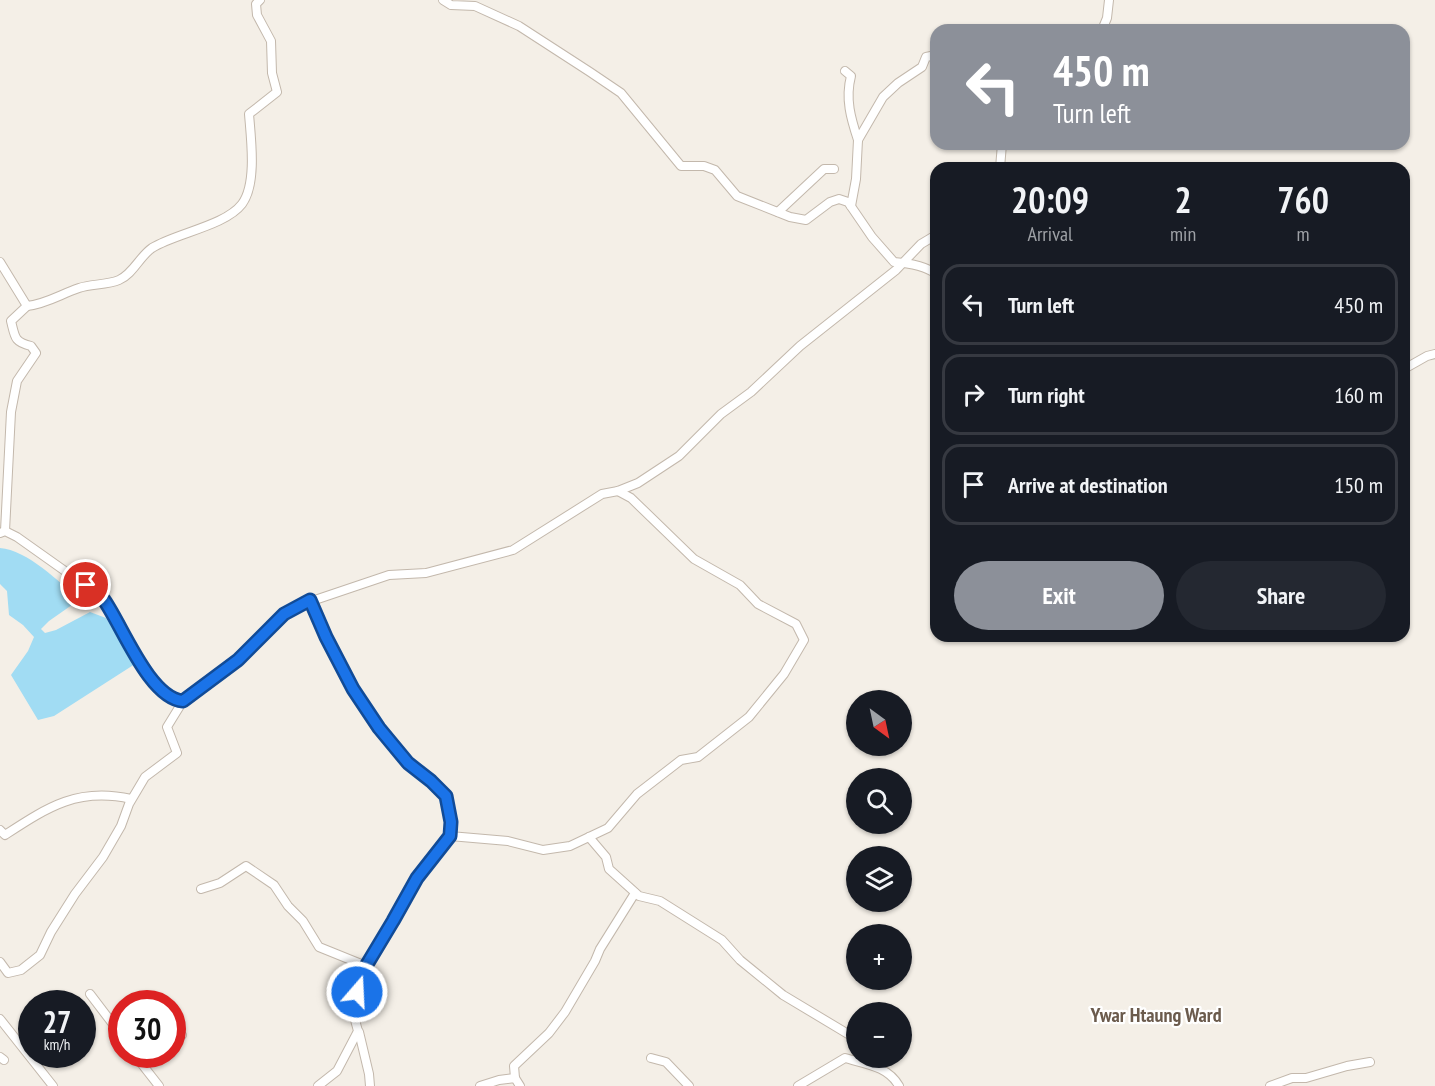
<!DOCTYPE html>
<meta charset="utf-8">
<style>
:root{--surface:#171b24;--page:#242831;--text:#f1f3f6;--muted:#9ea1a6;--line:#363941;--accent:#8c9099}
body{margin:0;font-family:"PT Sans Narrow",sans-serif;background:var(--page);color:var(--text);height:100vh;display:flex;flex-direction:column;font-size:22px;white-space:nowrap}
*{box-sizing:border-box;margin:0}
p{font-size:20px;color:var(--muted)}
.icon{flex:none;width:33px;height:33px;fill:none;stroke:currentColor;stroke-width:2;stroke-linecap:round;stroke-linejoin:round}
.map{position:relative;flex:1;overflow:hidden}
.details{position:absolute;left:930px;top:162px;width:480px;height:480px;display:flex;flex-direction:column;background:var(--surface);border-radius:18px;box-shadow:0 2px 4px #0004}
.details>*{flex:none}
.guide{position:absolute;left:930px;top:24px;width:480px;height:126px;border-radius:18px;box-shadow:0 2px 4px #0004;background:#8c9099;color:#fff;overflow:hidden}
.needle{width:39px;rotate:147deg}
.fabs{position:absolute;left:846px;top:690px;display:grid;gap:12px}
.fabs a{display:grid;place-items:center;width:66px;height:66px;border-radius:50%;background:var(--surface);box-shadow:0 2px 4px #0004;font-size:30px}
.speed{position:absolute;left:18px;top:990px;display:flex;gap:12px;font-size:30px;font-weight:700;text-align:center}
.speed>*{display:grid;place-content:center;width:78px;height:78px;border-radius:50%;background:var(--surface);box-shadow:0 2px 4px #0004;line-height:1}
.speed small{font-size:15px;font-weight:400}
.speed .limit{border:9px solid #d22;background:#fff;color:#111}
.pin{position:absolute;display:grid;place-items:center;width:51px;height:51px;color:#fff;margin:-26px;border:3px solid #fff;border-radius:50%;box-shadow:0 2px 6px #0007}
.me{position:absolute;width:66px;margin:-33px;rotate:19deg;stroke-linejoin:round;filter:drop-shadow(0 0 4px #0008)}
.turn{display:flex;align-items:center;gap:21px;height:126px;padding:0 24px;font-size:27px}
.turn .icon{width:78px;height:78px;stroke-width:2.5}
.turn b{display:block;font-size:42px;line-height:51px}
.eta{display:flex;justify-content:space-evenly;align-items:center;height:102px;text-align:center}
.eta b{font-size:36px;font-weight:700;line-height:42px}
.primary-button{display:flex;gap:12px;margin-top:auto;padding:12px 24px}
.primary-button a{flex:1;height:69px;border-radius:36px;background:var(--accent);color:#fff;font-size:24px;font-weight:700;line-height:69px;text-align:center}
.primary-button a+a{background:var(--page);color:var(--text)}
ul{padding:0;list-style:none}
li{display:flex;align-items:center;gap:18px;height:81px;margin:0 12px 9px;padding:0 12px;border:3px solid var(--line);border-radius:18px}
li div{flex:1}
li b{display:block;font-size:22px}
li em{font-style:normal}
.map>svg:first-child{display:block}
.water{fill:#a1dcf3}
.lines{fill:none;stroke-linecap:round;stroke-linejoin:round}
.minor-casing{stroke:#c3b8ac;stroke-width:10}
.minor{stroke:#fff;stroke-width:8}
.route-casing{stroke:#114b97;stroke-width:15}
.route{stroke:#1a73e8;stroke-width:10}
.labels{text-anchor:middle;stroke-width:4.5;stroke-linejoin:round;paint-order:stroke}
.quarter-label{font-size:20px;font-weight:bold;fill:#6b5b4d;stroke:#fff}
</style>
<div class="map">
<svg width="1435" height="1086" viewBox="0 0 1435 1086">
<rect width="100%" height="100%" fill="#f4efe7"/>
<!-- water -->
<path class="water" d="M0 548C27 550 60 582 79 600L49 621 41 629 45 633 56 630 90 612 106 618 135 664 54 716 38 720 11 675 28 651 34 637 23 625 9 615 7 591 0 584Z"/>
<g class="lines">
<defs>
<g id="minor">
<path d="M443 0 451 5 475 6 519 26 590 72 621 93 681 166H704L715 170 737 196 790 217 806 220 830 202 839 199 848 202 872 237 894 262C908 263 924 265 936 274"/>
<path d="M1102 30 1107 18 1109 0"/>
<path d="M845 71 851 76C845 99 851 119 858 140"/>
<path d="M1000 168 1002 144"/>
<path d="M851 206 856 179 858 140 883 97 898 83 922 67 926 57 936 55"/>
<path d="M778 212 824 169H834"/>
<path d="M0 262 27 306 11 321C15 337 14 342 31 346L36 353 17 381 11 412 5 531"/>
<path d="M27 306C46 304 61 294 79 288 91 284 107 285 119 280 133 274 140 256 152 248 176 233 225 226 242 204 257 184 251 139 249 114L277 92 272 73 271 41 257 15 256 4 260 0"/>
<path d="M1404 369 1427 356 1435 354"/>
<path d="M0 533 5 531 17 537 103 598 126 641 146 671 165 694 175 700 183 701 238 660 284 614 300 605 389 575 426 573 513 550 602 494 618 491 638 483 679 456 721 414 751 392 800 346 896 270 921 244 936 235"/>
<path d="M310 600 326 637 353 689 379 728 408 763 431 781 446 796 451 822 450 836 417 878 394 921 366 966 352 1009 358 1031 337 1071 318 1086"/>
<path d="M0 830 5 835C48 807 78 787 131 799"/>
<path d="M450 836 508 841 543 850 570 846 608 828 637 794 681 760 698 757 749 717 784 674 804 640 796 624 758 604 740 585 694 559 631 498 618 491"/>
<path d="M589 837 606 857 609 869 639 896 660 901 722 940 740 960 783 995 848 1034"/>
<path d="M201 889 220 883 246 866 274 885 288 906 303 921 319 947 366 966"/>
<path d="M0 962 8 973 21 970 40 955 51 932 75 894 103 857 121 826 129 804 145 777 177 753 167 727 183 701"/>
<path d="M90 994 122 1036"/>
<path d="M0 1019 53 1086"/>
<path d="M359 1032 369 1074 370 1086"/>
<path d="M172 1039 182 1035"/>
<path d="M134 1054 159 1086"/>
<path d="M0 1057 4 1060"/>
<path d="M651 1058 666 1062 689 1086"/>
<path d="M515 1078 514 1066 549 1033 565 1012 595 961 600 949 635 893"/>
<path d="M480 1086 499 1080 515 1078 520 1086"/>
<path d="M798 1086 845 1058C865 1064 888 1066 899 1086"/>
<path d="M1270 1086 1292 1078H1306L1347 1066 1370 1062"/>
</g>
</defs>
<!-- minor casing -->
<use href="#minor" class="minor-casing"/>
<!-- minor -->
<use href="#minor" class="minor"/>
</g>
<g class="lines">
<defs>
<path id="route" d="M86 585C92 590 100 594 104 600 122 625 149 698 183 701L238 660 284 614 310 600 326 637 353 689 379 728 408 763 431 781 446 796 451 822 450 836 417 878 393 921 366 966 357 992"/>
</defs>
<!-- route casing -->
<use href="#route" class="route-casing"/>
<!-- route -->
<use href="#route" class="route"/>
</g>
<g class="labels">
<!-- quarter labels -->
<g class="quarter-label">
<text x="1156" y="1022">Ywar Htaung Ward</text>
</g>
</g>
</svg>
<div class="fabs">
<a><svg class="needle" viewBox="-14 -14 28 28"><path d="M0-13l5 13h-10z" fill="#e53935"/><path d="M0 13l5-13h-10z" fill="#9ea1a6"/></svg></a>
<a><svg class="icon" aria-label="search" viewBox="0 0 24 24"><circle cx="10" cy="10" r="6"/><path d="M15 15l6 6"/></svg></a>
<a><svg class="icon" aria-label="layers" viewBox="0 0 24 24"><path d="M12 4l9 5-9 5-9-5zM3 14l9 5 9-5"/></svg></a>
<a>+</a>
<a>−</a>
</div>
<div class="speed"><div>27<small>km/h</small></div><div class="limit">30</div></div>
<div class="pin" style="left:86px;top:585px;background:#d93025"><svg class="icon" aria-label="arrive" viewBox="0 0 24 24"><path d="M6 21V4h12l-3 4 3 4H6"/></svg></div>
<svg class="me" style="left:357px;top:992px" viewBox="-20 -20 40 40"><circle r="17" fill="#1a73e8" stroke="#fff" stroke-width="3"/><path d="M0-11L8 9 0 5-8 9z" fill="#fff"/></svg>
<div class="guide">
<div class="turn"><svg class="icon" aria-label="left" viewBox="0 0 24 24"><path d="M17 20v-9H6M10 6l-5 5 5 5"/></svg><div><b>450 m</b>Turn left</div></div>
</div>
<section class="details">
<div class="eta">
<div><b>20:09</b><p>Arrival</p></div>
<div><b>2</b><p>min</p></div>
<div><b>760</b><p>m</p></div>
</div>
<ul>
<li><svg class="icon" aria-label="left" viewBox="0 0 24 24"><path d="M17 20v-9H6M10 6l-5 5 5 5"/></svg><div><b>Turn left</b></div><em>450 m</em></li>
<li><svg class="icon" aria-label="right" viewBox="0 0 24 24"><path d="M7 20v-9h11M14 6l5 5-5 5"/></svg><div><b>Turn right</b></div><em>160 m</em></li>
<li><svg class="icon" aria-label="arrive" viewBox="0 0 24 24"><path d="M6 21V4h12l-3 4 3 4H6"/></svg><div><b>Arrive at destination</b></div><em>150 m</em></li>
</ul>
<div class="primary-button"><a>Exit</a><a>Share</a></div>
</section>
</div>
